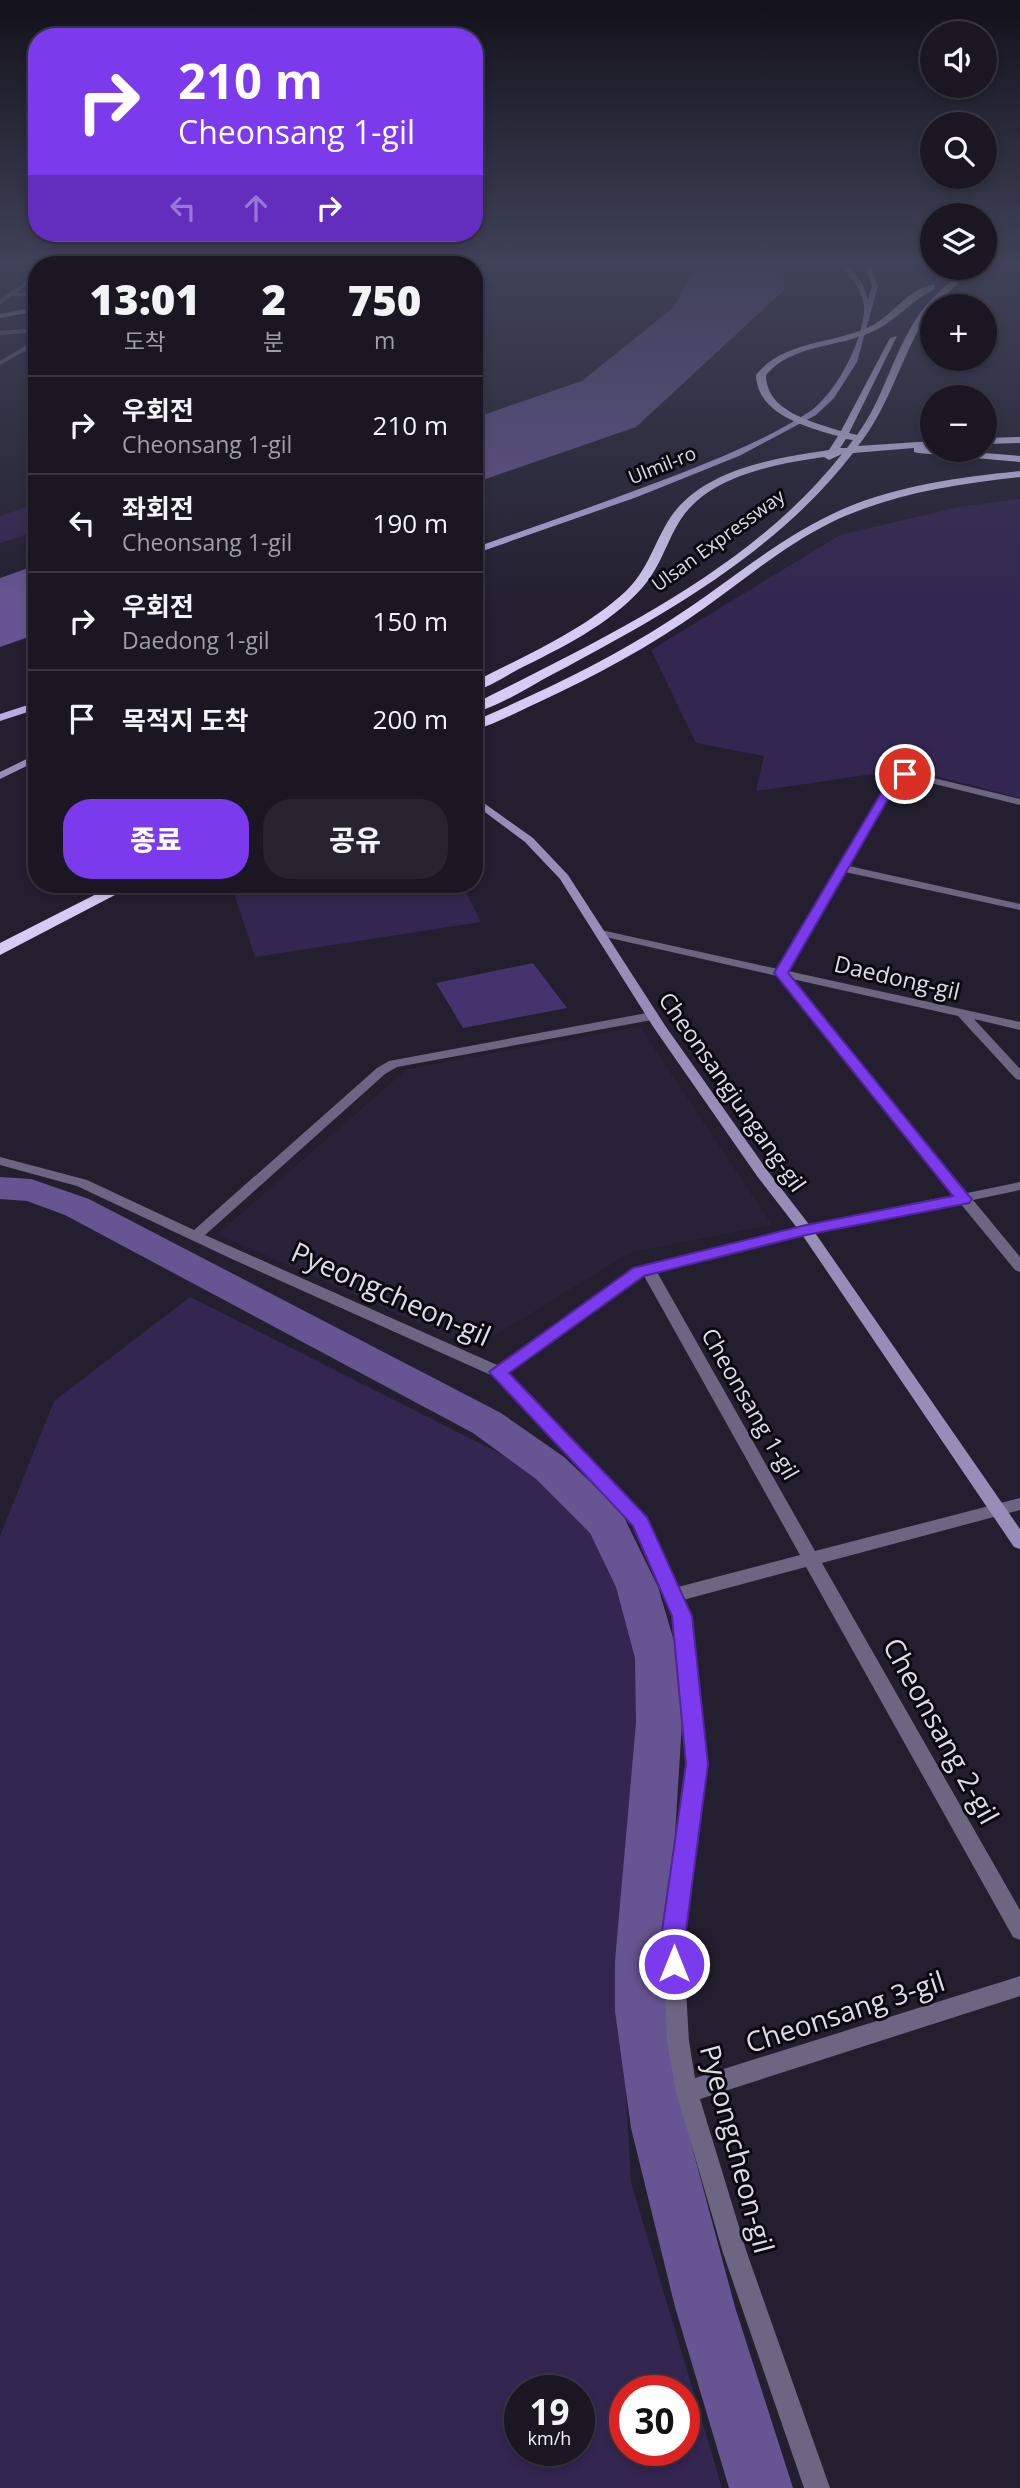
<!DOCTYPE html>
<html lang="ko">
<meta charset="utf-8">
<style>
:root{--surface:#1a1723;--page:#272430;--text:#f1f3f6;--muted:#9f9fa6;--line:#383641;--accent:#7c3aed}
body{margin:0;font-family:"Open Sans","Noto Sans KR",sans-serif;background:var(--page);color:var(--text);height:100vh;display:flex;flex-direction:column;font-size:26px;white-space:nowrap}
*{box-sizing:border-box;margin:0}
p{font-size:23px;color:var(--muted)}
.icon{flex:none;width:38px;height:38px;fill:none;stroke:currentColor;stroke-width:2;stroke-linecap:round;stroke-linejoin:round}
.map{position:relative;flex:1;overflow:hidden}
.sheet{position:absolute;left:28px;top:256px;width:455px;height:637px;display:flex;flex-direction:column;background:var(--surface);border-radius:28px;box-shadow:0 4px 10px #0003,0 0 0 2px var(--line)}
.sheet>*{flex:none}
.hud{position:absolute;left:28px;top:28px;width:455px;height:214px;border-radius:28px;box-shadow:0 4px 10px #0003,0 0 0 2px var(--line);background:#7c3aed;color:#fff;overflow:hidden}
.buttons{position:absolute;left:920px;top:21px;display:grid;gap:14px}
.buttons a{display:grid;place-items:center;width:77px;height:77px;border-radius:50%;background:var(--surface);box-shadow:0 4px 10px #0003,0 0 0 2px var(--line);font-size:35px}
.speed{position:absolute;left:504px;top:2375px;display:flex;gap:14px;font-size:35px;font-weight:700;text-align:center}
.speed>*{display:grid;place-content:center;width:91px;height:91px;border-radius:50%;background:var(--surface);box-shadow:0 4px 10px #0003,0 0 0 2px var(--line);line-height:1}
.speed small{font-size:18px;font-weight:400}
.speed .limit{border:10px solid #d22;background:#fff;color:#111}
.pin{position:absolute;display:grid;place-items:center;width:60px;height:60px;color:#fff;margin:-30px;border:4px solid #fff;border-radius:50%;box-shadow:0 2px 7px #0007}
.me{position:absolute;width:77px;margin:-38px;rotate:0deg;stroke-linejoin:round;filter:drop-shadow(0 0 5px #0008)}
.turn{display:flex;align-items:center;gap:24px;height:147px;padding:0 35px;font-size:32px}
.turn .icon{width:91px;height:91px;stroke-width:2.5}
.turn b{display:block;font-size:49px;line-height:60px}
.lanes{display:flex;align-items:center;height:66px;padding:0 35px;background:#0003;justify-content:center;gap:35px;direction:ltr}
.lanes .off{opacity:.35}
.eta{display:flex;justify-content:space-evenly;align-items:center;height:119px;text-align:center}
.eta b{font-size:42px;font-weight:800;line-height:49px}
.button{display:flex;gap:14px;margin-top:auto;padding:14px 35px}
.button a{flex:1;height:80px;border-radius:28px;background:var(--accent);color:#fff;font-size:28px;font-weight:800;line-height:80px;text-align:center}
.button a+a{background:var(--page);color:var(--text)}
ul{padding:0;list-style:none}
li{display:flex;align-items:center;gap:21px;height:98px;padding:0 35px;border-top:2px solid var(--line)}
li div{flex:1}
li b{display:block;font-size:26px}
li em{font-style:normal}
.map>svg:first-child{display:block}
.built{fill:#29233a}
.green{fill:#332651;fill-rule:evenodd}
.water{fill:#665592}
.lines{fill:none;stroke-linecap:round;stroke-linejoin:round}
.river{fill:#665592;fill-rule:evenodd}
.building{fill:#44336c}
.street{fill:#6c6682;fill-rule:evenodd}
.secondary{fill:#978db9;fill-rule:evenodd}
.primary{fill:#b9abe4;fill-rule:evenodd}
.highway{fill:#d5ccf5;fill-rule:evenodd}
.route{fill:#7c3aed;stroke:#51269a;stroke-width:2}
.labels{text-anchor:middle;stroke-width:6;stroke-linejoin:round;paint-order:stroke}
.far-street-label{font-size:19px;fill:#dedce7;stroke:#0c0a11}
.street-label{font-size:23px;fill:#dedce7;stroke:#0c0a11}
.near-street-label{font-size:28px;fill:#dedce7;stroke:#0c0a11}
</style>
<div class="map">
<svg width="1020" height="2488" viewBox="0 0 1020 2488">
<rect width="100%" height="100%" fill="#231f2f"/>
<!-- built -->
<path class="built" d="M640 1027 772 1225 631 1252 474 1348 218 1234 407 1069Z"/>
<!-- green -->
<g class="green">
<path d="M1020 499V798L907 769 756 791 764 756 696 743 651 650 840 535 959 507Z"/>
<path d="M30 506 37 508V519L28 522 37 525V531L0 543V516Z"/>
<path d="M253 884H462L481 922 255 957 232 887Z"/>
<path d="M190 1297 519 1463 617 1554 651 1695 620 1983 631 2182 722 2488H0V1536L54 1401ZM520 2390H579V2450H520ZM625 2390H684V2450H625Z"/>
</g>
<!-- water -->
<g class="water">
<path d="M699 261H781L785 289 636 427 474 483V418L582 381 674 307Z"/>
<path d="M37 565V634L0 647V578Z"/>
</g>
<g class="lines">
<!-- river -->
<path class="river" d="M0 1177 31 1179 89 1199 501 1413 564 1457 621 1511 658 1587 679 1658 682 1723 667 1961V2011L687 2128 735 2307 793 2488H729L675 2307 631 2128 615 2011V1961L636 1723 635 1658 616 1587 590 1533 536 1479 473 1433 65 1215 27 1201 0 1199Z"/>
</g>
<!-- building -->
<path class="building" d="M533 963 567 1008 463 1028 436 983Z"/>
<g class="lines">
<!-- street -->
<g class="street">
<path d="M0 261H23L0 263Z"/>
<path d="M37 274V278L16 293H37V297L12 296 0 304V299Z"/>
<path d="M37 328V332L0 335V331Z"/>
<path d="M37 339V344L0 365V361Z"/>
<path d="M905 771 1020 799V805L906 777 899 780 849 866 1020 904V910L845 872 788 971 1020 1022V1030L974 1019 1020 1069V1080L1016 1079 958 1016 792 979 967 1193 1020 1182V1190L973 1200 1020 1257V1272L1015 1270 960 1203 806 1235 657 1272 815 1551 1020 1498V1510L822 1563 1020 1910V1940L1013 1937 806 1567 683 1600 691 1616 706 1764 683 1938 689 2041 695 2078 1020 1976V1996L700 2099 747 2253 830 2488H804L723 2253 676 2092 667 2041 663 1938 688 1764 673 1616 634 1526 493 1376 234 1260 77 1186 0 1165V1157L87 1180 194 1230 377 1068 389 1061 652 1012 656 1013V1019L652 1020 397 1067 385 1074 205 1235 497 1365 634 1269 806 1225 954 1195 777 976 601 936 595 933 601 930 778 969 890 778ZM644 1276 800 1555 678 1587 647 1517 508 1373Z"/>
</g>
<!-- secondary -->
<g class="secondary">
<path d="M37 307V311L0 318V314Z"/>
<path d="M37 754V761L0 779V772Z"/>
<path d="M474 796 533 838 568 875 666 1027 767 1170 811 1227 1020 1529V1549L1014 1547 801 1233 757 1176 654 1028 560 879 525 842 474 804Z"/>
</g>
<!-- primary -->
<g class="primary">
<path d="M838 261H844L862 283 868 300 872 286 863 261H869L878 286 857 362 834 398 816 415 739 456 637 497 474 554V548C545 523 615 499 684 472 726 455 771 437 809 412 835 395 862 343 864 312 866 293 849 275 838 261Z"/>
<path d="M37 702V709L0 721V714Z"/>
</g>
<!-- highway -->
<g class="highway">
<path d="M965 268H973C956 287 935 302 923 322 899 363 888 409 858 446L933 441V447L924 448 1020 456V462L918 453 914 452V448L853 453C777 552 664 615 555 673 530 686 502 705 474 713V704C604 638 750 571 842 454L829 460 824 457C776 464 710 475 681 519 666 542 661 567 642 588 609 625 561 648 517 670 504 677 489 687 474 691V682C526 655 583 631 626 591 648 570 654 543 670 518 703 469 775 458 829 450L838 436C806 427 757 414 756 375 785 339 833 345 871 326 892 316 911 285 935 285V289C913 299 898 319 876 330 841 348 793 343 766 375 766 411 812 422 841 431L890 338 897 336 849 433 857 435C883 400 892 356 916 319 929 299 948 284 965 268ZM846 439 853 440 847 448H840Z"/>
<path d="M1020 437V443L985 444V438Z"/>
<path d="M1020 471V477C955 484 889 494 830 523 784 546 745 579 703 609 651 646 595 676 537 703 517 712 496 724 474 730V721C541 692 607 661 669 621 727 584 779 537 843 509 899 485 961 477 1020 471Z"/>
<path d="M116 884H136L0 955V943Z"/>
</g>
</g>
<!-- sky -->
<linearGradient id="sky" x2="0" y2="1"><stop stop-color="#13111a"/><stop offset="0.43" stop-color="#3f4258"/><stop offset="1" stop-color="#3f4258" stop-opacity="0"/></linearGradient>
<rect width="1020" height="610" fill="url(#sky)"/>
<!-- route -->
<path class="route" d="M901 771 911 774 899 780 788 973 969 1196 972 1199 969 1203 806 1235 644 1276 509 1373 647 1517 692 1616 708 1764 685 1938 686 1964 683 1972 674 1975 666 1972 663 1964 661 1938 686 1764 672 1616 633 1526 489 1372 633 1268 806 1225 953 1196 774 973 890 778Z"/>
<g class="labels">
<!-- far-street labels -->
<g class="far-street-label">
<text transform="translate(662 465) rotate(-22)" y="7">Ulmil-ro</text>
<text transform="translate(718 540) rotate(-36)" y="7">Ulsan Expressway</text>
</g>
<!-- street labels -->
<g class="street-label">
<text transform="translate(897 978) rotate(13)" y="8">Daedong-gil</text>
<text transform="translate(732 1092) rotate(55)" y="8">Cheonsangjungang-gil</text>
<text transform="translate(750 1404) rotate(60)" y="8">Cheonsang 1-gil</text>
</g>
<!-- near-street labels -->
<g class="near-street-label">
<text transform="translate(391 1294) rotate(24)" y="10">Pyeongcheon-gil</text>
<text transform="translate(941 1731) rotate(61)" y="10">Cheonsang 2-gil</text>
<text transform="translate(845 2012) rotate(-18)" y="10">Cheonsang 3-gil</text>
<text transform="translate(737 2149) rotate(75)" y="10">Pyeongcheon-gil</text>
</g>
</g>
</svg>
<div class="buttons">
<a><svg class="icon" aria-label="sound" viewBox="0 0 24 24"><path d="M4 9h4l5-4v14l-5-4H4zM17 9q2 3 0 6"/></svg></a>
<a><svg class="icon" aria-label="search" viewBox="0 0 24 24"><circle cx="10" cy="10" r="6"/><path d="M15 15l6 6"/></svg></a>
<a><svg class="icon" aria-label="layers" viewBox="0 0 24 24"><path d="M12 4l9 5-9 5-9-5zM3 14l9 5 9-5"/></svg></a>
<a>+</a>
<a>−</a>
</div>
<div class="speed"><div>19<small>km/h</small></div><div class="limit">30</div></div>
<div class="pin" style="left:905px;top:774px;background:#d93025"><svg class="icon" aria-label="arrive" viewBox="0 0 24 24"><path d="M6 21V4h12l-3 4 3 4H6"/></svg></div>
<svg class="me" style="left:674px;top:1964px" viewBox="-20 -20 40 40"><circle r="17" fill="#7c3aed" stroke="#fff" stroke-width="3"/><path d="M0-11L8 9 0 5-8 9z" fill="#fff"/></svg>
<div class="hud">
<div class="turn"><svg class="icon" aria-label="right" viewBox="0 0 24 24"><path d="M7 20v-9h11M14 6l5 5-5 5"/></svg><div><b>210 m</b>Cheonsang 1-gil</div></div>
<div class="lanes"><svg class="icon off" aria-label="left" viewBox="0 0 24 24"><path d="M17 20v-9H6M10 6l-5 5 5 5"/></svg><svg class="icon off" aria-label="ahead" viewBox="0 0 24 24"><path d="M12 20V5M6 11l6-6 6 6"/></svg><svg class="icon" aria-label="right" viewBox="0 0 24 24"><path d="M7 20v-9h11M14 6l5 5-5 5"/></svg></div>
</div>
<section class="sheet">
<div class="eta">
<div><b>13:01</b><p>도착</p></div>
<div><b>2</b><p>분</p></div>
<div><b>750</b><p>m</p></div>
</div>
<ul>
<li><svg class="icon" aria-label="right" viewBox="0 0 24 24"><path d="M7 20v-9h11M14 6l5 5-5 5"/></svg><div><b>우회전</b><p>Cheonsang 1-gil</p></div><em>210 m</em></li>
<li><svg class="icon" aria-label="left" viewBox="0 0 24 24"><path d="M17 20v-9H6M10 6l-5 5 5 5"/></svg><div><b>좌회전</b><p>Cheonsang 1-gil</p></div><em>190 m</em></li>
<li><svg class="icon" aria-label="right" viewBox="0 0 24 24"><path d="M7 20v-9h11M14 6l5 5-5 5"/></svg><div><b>우회전</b><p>Daedong 1-gil</p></div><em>150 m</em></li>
<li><svg class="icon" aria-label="arrive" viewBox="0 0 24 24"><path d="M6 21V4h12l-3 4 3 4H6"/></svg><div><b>목적지 도착</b></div><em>200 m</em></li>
</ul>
<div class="button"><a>종료</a><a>공유</a></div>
</section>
</div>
